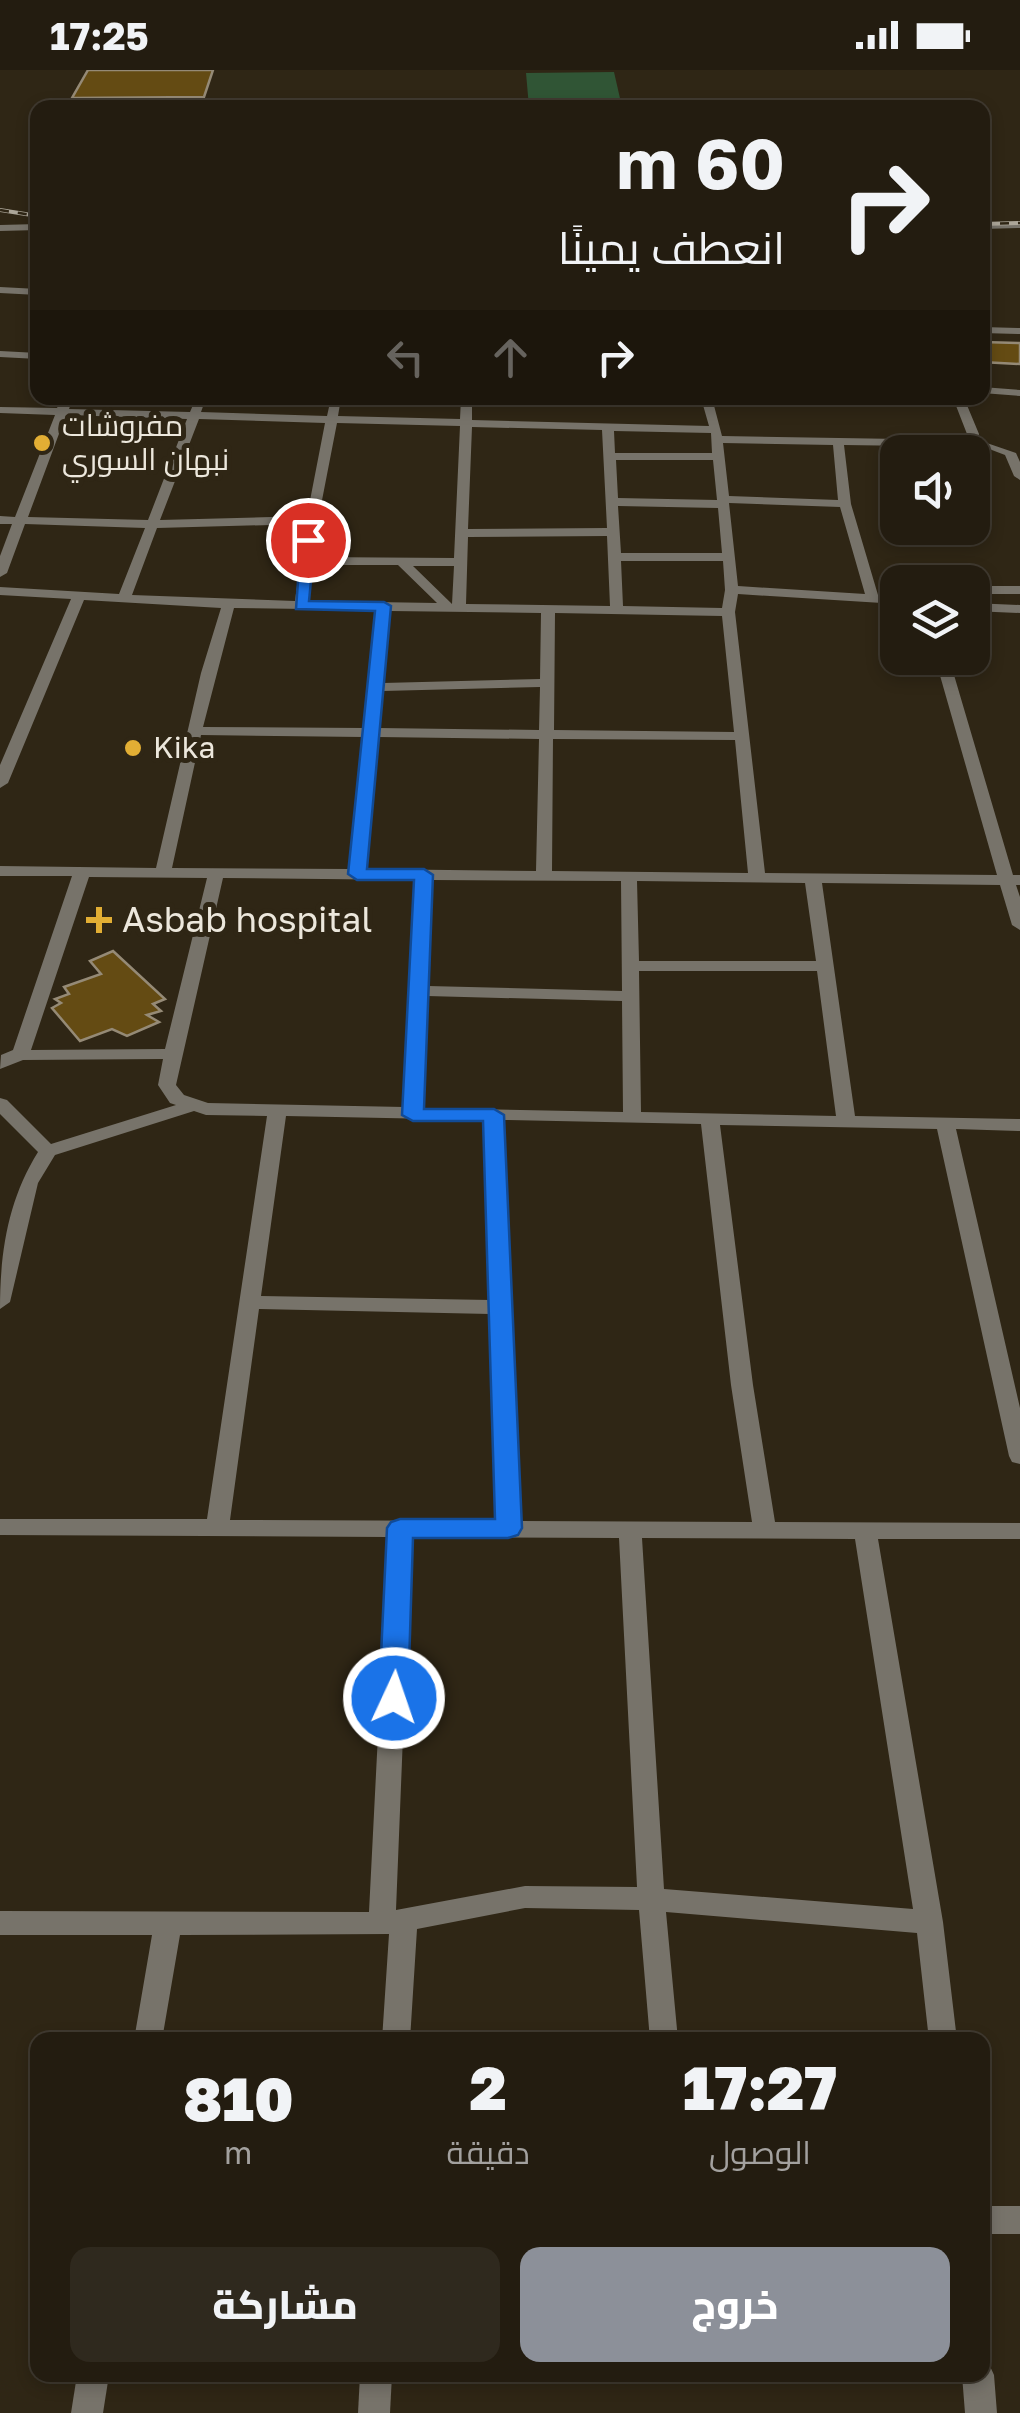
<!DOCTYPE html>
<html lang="ar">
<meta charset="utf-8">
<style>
:root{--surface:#231c10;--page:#2f291e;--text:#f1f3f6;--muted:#a3a19f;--line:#403a30;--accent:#8c9099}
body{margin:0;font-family:"Golos Text",Cairo,sans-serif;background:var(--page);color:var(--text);direction:rtl;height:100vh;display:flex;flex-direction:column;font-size:38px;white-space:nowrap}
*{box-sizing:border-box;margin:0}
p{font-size:32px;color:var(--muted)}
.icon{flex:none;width:55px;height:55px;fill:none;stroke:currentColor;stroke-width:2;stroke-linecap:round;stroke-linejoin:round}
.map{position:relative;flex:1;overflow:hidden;direction:ltr}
.drawer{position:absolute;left:30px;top:1962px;width:960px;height:350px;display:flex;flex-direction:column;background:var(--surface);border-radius:20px;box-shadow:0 5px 15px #0003,0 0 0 2px var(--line);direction:rtl}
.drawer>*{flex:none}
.guide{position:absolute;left:30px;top:30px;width:960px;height:305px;border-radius:20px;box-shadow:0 5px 15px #0003,0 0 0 2px var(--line);direction:rtl;background:#231c10;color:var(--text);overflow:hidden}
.controls{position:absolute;left:880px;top:365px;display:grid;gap:20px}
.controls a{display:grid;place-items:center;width:110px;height:110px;border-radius:20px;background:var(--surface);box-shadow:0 5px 15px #0003,0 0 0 2px var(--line);font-size:50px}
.pin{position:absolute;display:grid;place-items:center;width:85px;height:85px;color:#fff;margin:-42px;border:5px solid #fff;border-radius:50%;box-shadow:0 2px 10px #0007}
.me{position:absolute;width:110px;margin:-55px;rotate:3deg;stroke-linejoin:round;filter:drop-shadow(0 0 8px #0008)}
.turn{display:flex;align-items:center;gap:35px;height:210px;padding:0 40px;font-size:45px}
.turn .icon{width:130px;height:130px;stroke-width:2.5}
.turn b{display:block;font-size:70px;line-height:85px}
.lanes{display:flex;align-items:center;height:95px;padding:0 40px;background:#0003;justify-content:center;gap:50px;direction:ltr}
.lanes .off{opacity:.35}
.eta{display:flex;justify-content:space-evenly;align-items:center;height:170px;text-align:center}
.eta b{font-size:60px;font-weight:800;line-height:70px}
.cta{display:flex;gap:20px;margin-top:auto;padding:20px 40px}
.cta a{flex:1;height:115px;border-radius:20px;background:var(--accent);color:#fff;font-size:40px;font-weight:800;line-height:115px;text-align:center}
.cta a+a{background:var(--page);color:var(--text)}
.status{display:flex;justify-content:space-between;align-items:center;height:70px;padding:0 50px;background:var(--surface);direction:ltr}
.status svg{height:28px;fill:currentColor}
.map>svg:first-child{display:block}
.green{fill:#305535}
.building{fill:#644b13;stroke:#958a76;stroke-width:2.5}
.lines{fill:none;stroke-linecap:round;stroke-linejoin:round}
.minor{fill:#77736a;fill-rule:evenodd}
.tertiary{fill:#77736a;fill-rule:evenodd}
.rail-casing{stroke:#aca699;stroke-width:4}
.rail{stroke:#2f2615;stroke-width:2.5;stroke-dasharray:9;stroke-linecap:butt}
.route{fill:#1a73e8;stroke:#114b97;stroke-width:2.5}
.poi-dot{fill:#e2ae34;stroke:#2f2615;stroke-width:4}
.labels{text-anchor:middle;stroke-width:10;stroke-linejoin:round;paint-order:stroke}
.far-poi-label{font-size:30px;fill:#ece7dc;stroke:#2f2615;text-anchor:start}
.poi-label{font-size:35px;fill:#ece7dc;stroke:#2f2615;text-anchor:start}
</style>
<div class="status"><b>17:25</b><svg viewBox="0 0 49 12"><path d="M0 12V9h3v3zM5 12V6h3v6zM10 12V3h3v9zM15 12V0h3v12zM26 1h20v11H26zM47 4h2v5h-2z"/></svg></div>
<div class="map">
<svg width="1020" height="2343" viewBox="0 0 1020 2343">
<rect width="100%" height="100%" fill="#2f2615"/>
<!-- green -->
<path class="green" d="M614 2 622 37H529L526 3Z"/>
<!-- building -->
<g class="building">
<path d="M88 0H213L204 27 72 28Z"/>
<path d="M982 272 1020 273V294L982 292Z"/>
<path d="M113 881 165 929 153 934 161 941 147 945 159 952 127 966 112 959 80 971 52 938 61 933 55 929 69 924 64 917 101 904 90 891Z"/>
</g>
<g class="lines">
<!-- minor -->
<g class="minor">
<path d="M0 281 38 283V289L0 287Z"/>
<path d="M982 317 1020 320V326L982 323Z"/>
<path d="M62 328H73L69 339 190 342 196 328H206L201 342 327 346 331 328H341L338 346 460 349 461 328H472V350L709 356 701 328H712L722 366 962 370 967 369V364L953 328H964L979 364 978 370 1016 383 1020 392V410L1014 406 1005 385 984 377 844 375 851 434 878 525 898 526V534L738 524 735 542 765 803 997 805 935 588H949L1013 805H1020V815H1016L1020 827V860L1012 855 1000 815 822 813 855 1046 1020 1049V1061L956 1059 1020 1338V1394L1012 1392 1009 1386 937 1059 720 1055 753 1315 775 1452 1020 1453V1469H878L943 1852 957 1970H929L917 1863 666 1842 678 1970H650L639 1840 525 1838 417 1859 410 1970H382L389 1864 180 1865 162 1970H134L152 1865H0V1841L369 1842 388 1467 0 1465V1449H207L267 1046 206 1045 194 1041 55 1085 38 1113 10 1232 0 1239C0 1182 8 1130 38 1082L0 1044V1028L7 1030 51 1074 176 1035 170 1033 158 1015 163 989 23 990 0 999 1 985 13 980 72 806H0V796L156 798 201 603 221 538 84 530 8 713 0 718V695L71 529 0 525V517L119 524 145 458 25 454 7 503 0 507V486L12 454H0V446L15 447 55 345 0 343V337L57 338ZM66 345 187 349 148 450 28 447ZM199 349 325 353 307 446 160 450ZM337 353 460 356 454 488 311 487ZM472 357 602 360 607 458 468 459ZM614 361 711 363 712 383H615ZM723 373 833 375 838 430 729 426ZM616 390H713L717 430 618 428ZM729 433 840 437 865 524 738 516ZM618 436 718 438 722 483H621ZM305 454 295 531 132 525 157 458ZM607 466 610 536 466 534 468 467ZM621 491H723L725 520 722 538 623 536ZM310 495H398L437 533 308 531ZM413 496H454L452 534ZM234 538 377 540 364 658 203 657ZM390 541 541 543 540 609 383 613ZM555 543 722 546 734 662 554 660ZM540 617 539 660 379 658 383 621ZM201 665 363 667 350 799 172 798ZM378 667 539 669 536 801 366 799ZM553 669 735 670 748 803 552 801ZM89 807 207 808 165 979 31 980ZM223 808 416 810 404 1037 208 1033 184 1025 176 1015ZM432 810 621 811 622 921 428 916ZM637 811 805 813 816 891H639ZM639 901H817L836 1046 641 1042ZM427 926 622 931 623 1042 423 1038ZM286 1046 485 1050 490 1230 261 1226ZM504 1050 701 1054 731 1315 752 1452 519 1451ZM259 1239 490 1244 496 1451 230 1450ZM411 1467 619 1468 637 1817 525 1816 396 1840ZM642 1468 855 1469 913 1839 664 1819Z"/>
<rect x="972" y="516" width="48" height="8"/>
<path d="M972 533 1020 535V543L972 541Z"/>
<rect x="982" y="2136" width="38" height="28"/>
<path d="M982 2291 989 2294 994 2305 997 2343H965L962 2305H982Z"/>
<path d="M77 2305H109L103 2343H71Z"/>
<path d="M360 2305H392L390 2343H358Z"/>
</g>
<!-- tertiary -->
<g class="tertiary">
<path d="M1020 152V158L982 159V153Z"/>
<path d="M38 154V160L0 161V155Z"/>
<path d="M0 217 38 219V225L0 223Z"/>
<path d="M982 257 1020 258V264L982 263Z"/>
</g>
<defs>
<g id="rail">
<path d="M0 140 38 146"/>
<path d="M982 154 1020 153"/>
</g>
</defs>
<!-- rail casing -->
<use href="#rail" class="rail-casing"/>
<!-- rail -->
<use href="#rail" class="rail"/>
</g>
<!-- route -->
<path class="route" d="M308 466 315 470 309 531 384 532 391 536 367 799H424L433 805 424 1039H494L504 1045 522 1458 518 1465 508 1468H413L408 1628 403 1636 394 1639 384 1636 379 1628 387 1458 391 1452 400 1449H495L483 1051H413L402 1045 414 810H357L348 804 375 541 296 539 301 470Z"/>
<!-- markers -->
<g class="poi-dot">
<circle cx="42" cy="373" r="10"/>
<circle cx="133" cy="678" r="10"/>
<path d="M94 835h10v10h10v10h-10v10h-10v-10h-10v-10h10z"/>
</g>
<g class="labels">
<!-- far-poi labels -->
<g class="far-poi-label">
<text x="62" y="366">مفروشات<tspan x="62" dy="34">نبهان السوري</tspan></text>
<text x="153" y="688">Kika</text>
</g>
<!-- poi labels -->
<g class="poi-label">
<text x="122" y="862">Asbab hospital</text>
</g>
</g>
</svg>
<div class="controls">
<a><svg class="icon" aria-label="sound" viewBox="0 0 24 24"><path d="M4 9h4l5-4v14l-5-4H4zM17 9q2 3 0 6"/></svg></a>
<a><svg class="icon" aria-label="layers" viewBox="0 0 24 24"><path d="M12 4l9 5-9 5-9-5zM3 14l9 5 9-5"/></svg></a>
</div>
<div class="pin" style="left:308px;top:470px;background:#d93025"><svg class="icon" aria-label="arrive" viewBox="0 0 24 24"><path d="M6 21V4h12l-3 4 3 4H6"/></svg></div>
<svg class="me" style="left:394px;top:1628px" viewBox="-20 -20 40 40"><circle r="17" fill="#1a73e8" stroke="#fff" stroke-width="3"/><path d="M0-11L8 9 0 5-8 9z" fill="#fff"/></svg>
<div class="guide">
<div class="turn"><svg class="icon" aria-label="right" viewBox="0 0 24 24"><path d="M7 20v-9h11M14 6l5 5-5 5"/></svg><div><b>60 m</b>انعطف يمينًا</div></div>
<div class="lanes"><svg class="icon off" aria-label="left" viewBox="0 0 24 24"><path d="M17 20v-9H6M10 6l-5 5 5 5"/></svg><svg class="icon off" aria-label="ahead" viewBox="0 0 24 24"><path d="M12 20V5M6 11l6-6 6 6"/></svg><svg class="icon" aria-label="right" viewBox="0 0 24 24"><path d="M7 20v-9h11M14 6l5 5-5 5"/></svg></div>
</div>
<section class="drawer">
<div class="eta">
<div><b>17:27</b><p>الوصول</p></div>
<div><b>2</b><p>دقيقة</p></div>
<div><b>810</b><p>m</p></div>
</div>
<div class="cta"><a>خروج</a><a>مشاركة</a></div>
</section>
</div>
